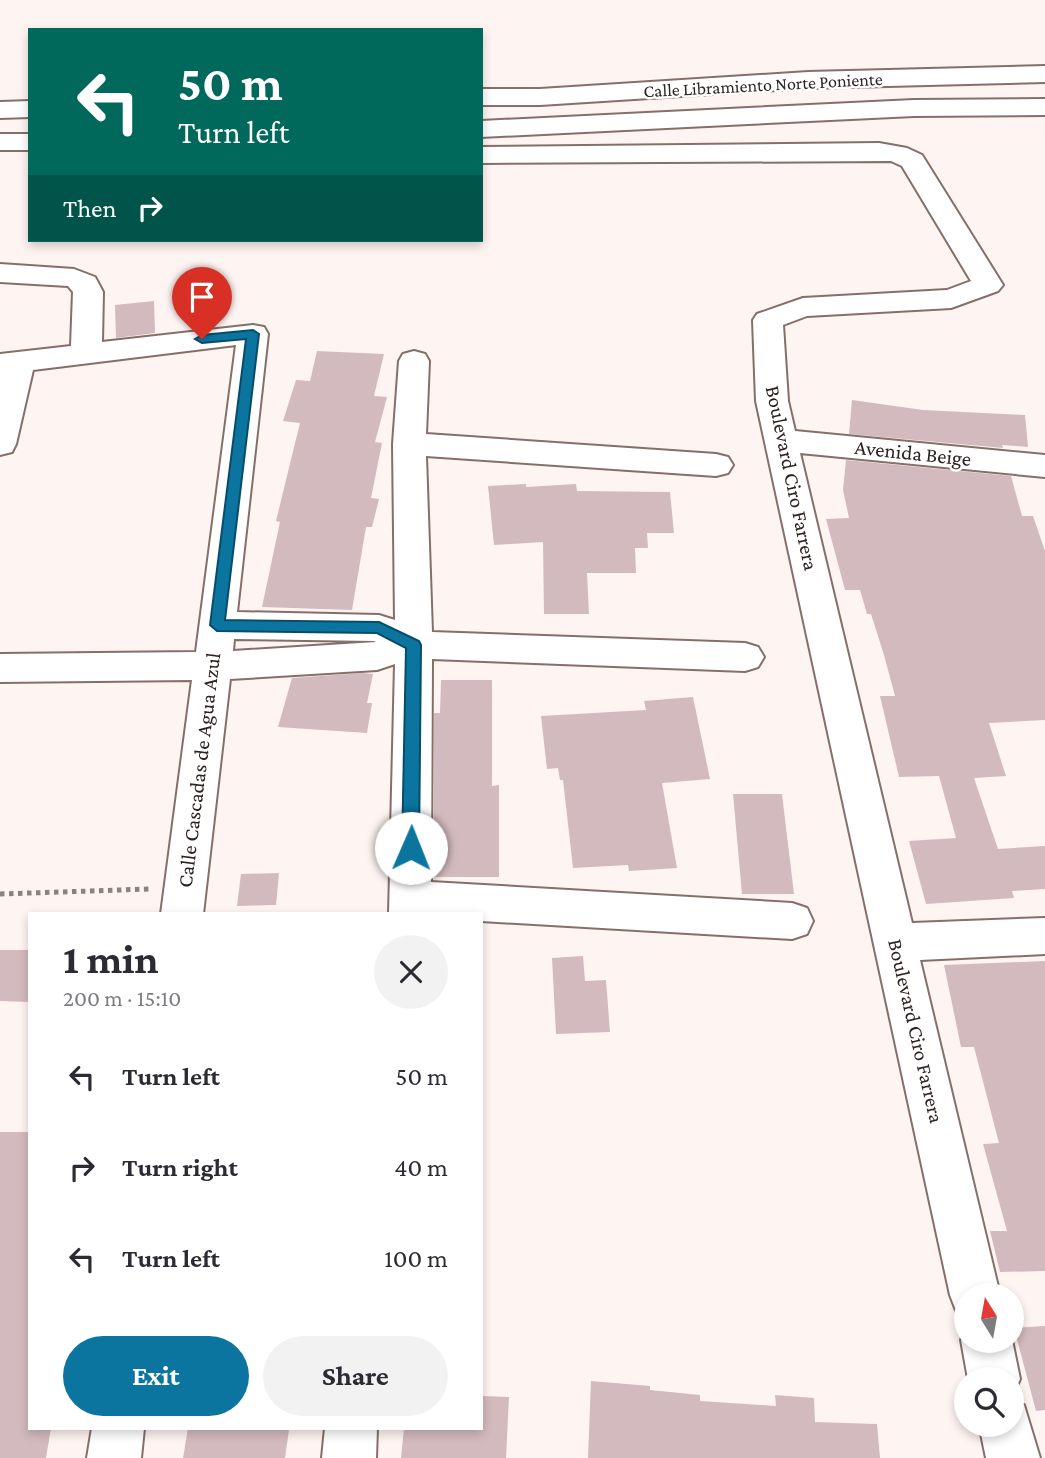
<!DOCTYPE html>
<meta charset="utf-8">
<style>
:root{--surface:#fff;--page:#f2f2f3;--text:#2b2b33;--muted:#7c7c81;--accent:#0b75a0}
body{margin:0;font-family:"Crimson Pro",serif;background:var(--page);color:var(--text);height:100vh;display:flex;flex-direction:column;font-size:26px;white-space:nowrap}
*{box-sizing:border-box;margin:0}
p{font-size:23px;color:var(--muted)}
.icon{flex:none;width:38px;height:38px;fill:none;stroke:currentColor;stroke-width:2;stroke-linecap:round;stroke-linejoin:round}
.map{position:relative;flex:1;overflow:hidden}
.panel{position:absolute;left:28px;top:912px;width:455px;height:518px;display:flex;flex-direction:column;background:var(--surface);border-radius:0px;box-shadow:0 4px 10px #0003}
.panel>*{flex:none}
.banner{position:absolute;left:28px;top:28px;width:455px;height:214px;border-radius:0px;box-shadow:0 4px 10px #0003;background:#00695c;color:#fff;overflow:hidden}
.needle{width:46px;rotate:349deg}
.tools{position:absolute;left:954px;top:1283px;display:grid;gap:14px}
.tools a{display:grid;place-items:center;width:70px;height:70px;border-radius:50%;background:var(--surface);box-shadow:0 4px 10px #0003;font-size:35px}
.pin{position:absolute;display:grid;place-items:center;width:60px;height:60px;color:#fff;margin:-72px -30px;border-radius:50% 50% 50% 0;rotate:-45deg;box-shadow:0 0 7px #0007}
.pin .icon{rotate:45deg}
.me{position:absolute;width:77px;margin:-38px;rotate:1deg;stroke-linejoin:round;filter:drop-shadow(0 0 5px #0008)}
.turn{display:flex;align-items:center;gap:24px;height:147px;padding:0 35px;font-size:32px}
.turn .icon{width:91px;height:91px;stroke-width:2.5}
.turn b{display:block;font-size:49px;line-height:60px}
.then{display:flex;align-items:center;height:66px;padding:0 35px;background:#0003;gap:14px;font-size:26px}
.round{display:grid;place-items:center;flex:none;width:74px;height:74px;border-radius:37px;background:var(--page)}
.summary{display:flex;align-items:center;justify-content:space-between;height:119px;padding:0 35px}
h1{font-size:42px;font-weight:700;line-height:52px}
.cta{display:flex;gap:14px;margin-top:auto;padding:14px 35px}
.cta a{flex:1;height:80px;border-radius:42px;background:var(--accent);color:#fff;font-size:28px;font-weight:700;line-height:80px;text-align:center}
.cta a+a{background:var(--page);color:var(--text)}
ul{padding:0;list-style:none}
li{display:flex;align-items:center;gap:21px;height:91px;padding:0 35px}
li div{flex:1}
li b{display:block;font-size:26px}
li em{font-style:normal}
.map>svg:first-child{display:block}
.building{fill:#d3babf}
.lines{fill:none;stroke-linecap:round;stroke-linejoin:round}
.minor-casing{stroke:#856f69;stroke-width:4}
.trunk-casing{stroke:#856f69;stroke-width:4}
.path{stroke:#8b817f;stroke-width:5;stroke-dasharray:4.5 4.5;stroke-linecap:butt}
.minor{fill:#fff;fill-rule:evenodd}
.trunk{fill:#fff;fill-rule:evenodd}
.route{fill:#0b75a0;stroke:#074c68;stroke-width:2}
.labels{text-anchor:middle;stroke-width:5;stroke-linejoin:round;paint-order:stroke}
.far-street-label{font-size:18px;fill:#2c2321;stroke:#fff}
.street-label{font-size:21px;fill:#2c2321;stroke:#fff}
</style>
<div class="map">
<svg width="1045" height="1458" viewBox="0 0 1045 1458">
<rect width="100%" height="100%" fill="#fef4f1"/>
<!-- building -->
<g class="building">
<path d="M154 301 155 333 116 338 115 305Z"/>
<path d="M317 351 384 354 374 396 387 397 375 442 382 443 371 498 379 499 372 527H366L352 610 262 607 280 522 276 521 300 423 283 421 296 380 310 381Z"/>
<path d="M852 400 923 410 1025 415 1028 447 1002 445 1003 448 849 434Z"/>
<path d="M846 460 1011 476 1022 516H1033L1045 551V720L989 723 1006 776 974 778 998 849 1045 846V889L1012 891 1014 898 926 904 909 841 956 838 939 776 899 777 880 696H895L884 655 871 614H867L860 590H845L826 519 849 518 843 490Z"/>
<path d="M526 484V487L576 484 577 491 670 492 674 533H647L648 548H635L636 573H587L589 614H544L543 542 494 545 488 486Z"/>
<path d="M363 673 373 674 367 703H372L367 733 278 727 292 678Z"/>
<path d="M441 680H492V786L499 785V877H434V713H440Z"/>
<path d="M693 697 710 779 662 783 677 868 629 871 628 865 573 868 563 780H560L558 768 547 769 541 716 646 710 644 701Z"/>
<path d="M733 794H782L794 894H742Z"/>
<path d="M279 873 276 905 237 906 241 874Z"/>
<path d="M0 950H30V1002L0 1001Z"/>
<path d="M583 956 585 981 606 980 610 1032 556 1034 552 958Z"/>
<path d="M1045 961V1271L1000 1272 990 1231H1007L983 1144 999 1143 974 1047H961L944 965Z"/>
<path d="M0 1132H30V1428H51L46 1458H0Z"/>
<path d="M1045 1326V1410L1036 1411 1014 1328Z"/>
<path d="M591 1381 650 1386V1390L700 1395V1401L776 1406 775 1395 814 1398 815 1422 877 1424 880 1458H588Z"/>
<path d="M481 1396 509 1397 506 1458H401L404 1428H481Z"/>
<path d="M188 1428 289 1430 285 1458H183Z"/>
</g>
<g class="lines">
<defs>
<g id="minor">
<path d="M879 143 907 148 922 155 1003 285 998 291 951 308 807 316 783 325 788 401 795 431 1045 455V477L800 453 912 923 1045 918V954L920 960 1000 1295H966V1316L957 1313 950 1295 756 401 753 320 757 314 803 298 947 290 971 281 902 166 891 161 481 163V147Z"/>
<path d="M0 264 74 269 95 277 103 292 102 342 253 325 264 327 268 334 237 612 379 615 395 620 393 444 399 361 403 354 414 351 425 354 429 361 426 434 716 454 728 457 733 465 728 473 716 476 426 456 432 632 745 643 758 647 764 657 758 667 745 671 432 659 431 882 792 903 807 908 813 921 807 934 792 939 481 921V914H389L395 664 377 670 230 679 203 914H161L192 680 0 682V654L196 652 236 345 33 370 16 444 12 452 0 455V354L71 346 73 292 68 286 0 282ZM234 639 374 641 376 642 233 651Z"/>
<path d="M966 1327V1340H1012L1020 1379 1012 1397V1379H968L961 1340Z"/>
<path d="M1012 1400 1024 1405 1040 1458H986L979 1424H1012Z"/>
<path d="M92 1428H144L141 1458H87Z"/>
<path d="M325 1428H377L376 1458H322Z"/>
</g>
<g id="trunk">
<path d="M1045 66V82L808 88 540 105H481V89H540L808 72Z"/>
<path d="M1045 99V115L914 116 481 137V121L914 100Z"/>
<path d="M30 101V117L0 118V102Z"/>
<rect x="0" y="134" width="30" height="16"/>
</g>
</defs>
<!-- minor casing -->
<use href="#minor" class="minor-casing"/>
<!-- trunk casing -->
<use href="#trunk" class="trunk-casing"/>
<!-- path -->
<path class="path" d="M0 894 149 889"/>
<!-- minor -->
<use href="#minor" class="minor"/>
<!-- trunk -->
<use href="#trunk" class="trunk"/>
</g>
<!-- route -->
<path class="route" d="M253 330 259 334 225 620 379 622 419 641 421 645 419 848 417 853H405L402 848 406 648 377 633 217 631 210 625 246 339 202 343 195 339 202 335Z"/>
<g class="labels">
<!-- far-street labels -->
<g class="far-street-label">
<text transform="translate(763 85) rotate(-3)" y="6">Calle Libramiento Norte Poniente</text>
</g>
<!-- street labels -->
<g class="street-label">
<text transform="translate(913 453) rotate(6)" y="7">Avenida Beige</text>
<text transform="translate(792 478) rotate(78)" y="7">Boulevard Ciro Farrera</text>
<text transform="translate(199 770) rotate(-83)" y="7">Calle Cascadas de Agua Azul</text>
<text transform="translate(916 1031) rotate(77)" y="7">Boulevard Ciro Farrera</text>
</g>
</g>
</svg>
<div class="tools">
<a><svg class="needle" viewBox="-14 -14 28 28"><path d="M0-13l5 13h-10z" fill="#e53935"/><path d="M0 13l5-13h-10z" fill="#7c7c81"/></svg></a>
<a><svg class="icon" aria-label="search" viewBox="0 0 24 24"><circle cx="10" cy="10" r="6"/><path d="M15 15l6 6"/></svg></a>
</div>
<div class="pin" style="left:202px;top:339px;background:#d93025"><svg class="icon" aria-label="arrive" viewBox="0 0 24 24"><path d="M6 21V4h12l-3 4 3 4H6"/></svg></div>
<svg class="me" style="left:411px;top:848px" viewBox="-20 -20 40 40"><circle r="19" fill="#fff"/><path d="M0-13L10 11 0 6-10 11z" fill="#0b75a0"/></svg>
<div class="banner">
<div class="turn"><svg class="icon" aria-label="left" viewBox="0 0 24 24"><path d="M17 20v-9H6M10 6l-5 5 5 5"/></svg><div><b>50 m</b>Turn left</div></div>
<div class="then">Then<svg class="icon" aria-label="right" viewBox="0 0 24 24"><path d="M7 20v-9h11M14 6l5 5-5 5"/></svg></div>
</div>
<section class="panel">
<div class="summary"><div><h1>1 min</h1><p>200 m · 15:10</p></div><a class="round"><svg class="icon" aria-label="close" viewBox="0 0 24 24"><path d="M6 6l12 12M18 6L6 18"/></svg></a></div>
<ul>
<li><svg class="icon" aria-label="left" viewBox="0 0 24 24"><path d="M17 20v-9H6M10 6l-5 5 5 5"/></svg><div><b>Turn left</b></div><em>50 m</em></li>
<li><svg class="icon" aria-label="right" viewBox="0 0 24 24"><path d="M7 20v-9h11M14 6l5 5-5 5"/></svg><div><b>Turn right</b></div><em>40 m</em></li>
<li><svg class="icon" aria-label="left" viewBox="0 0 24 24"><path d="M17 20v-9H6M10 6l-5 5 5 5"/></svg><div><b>Turn left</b></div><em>100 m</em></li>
</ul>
<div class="cta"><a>Exit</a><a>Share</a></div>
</section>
</div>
